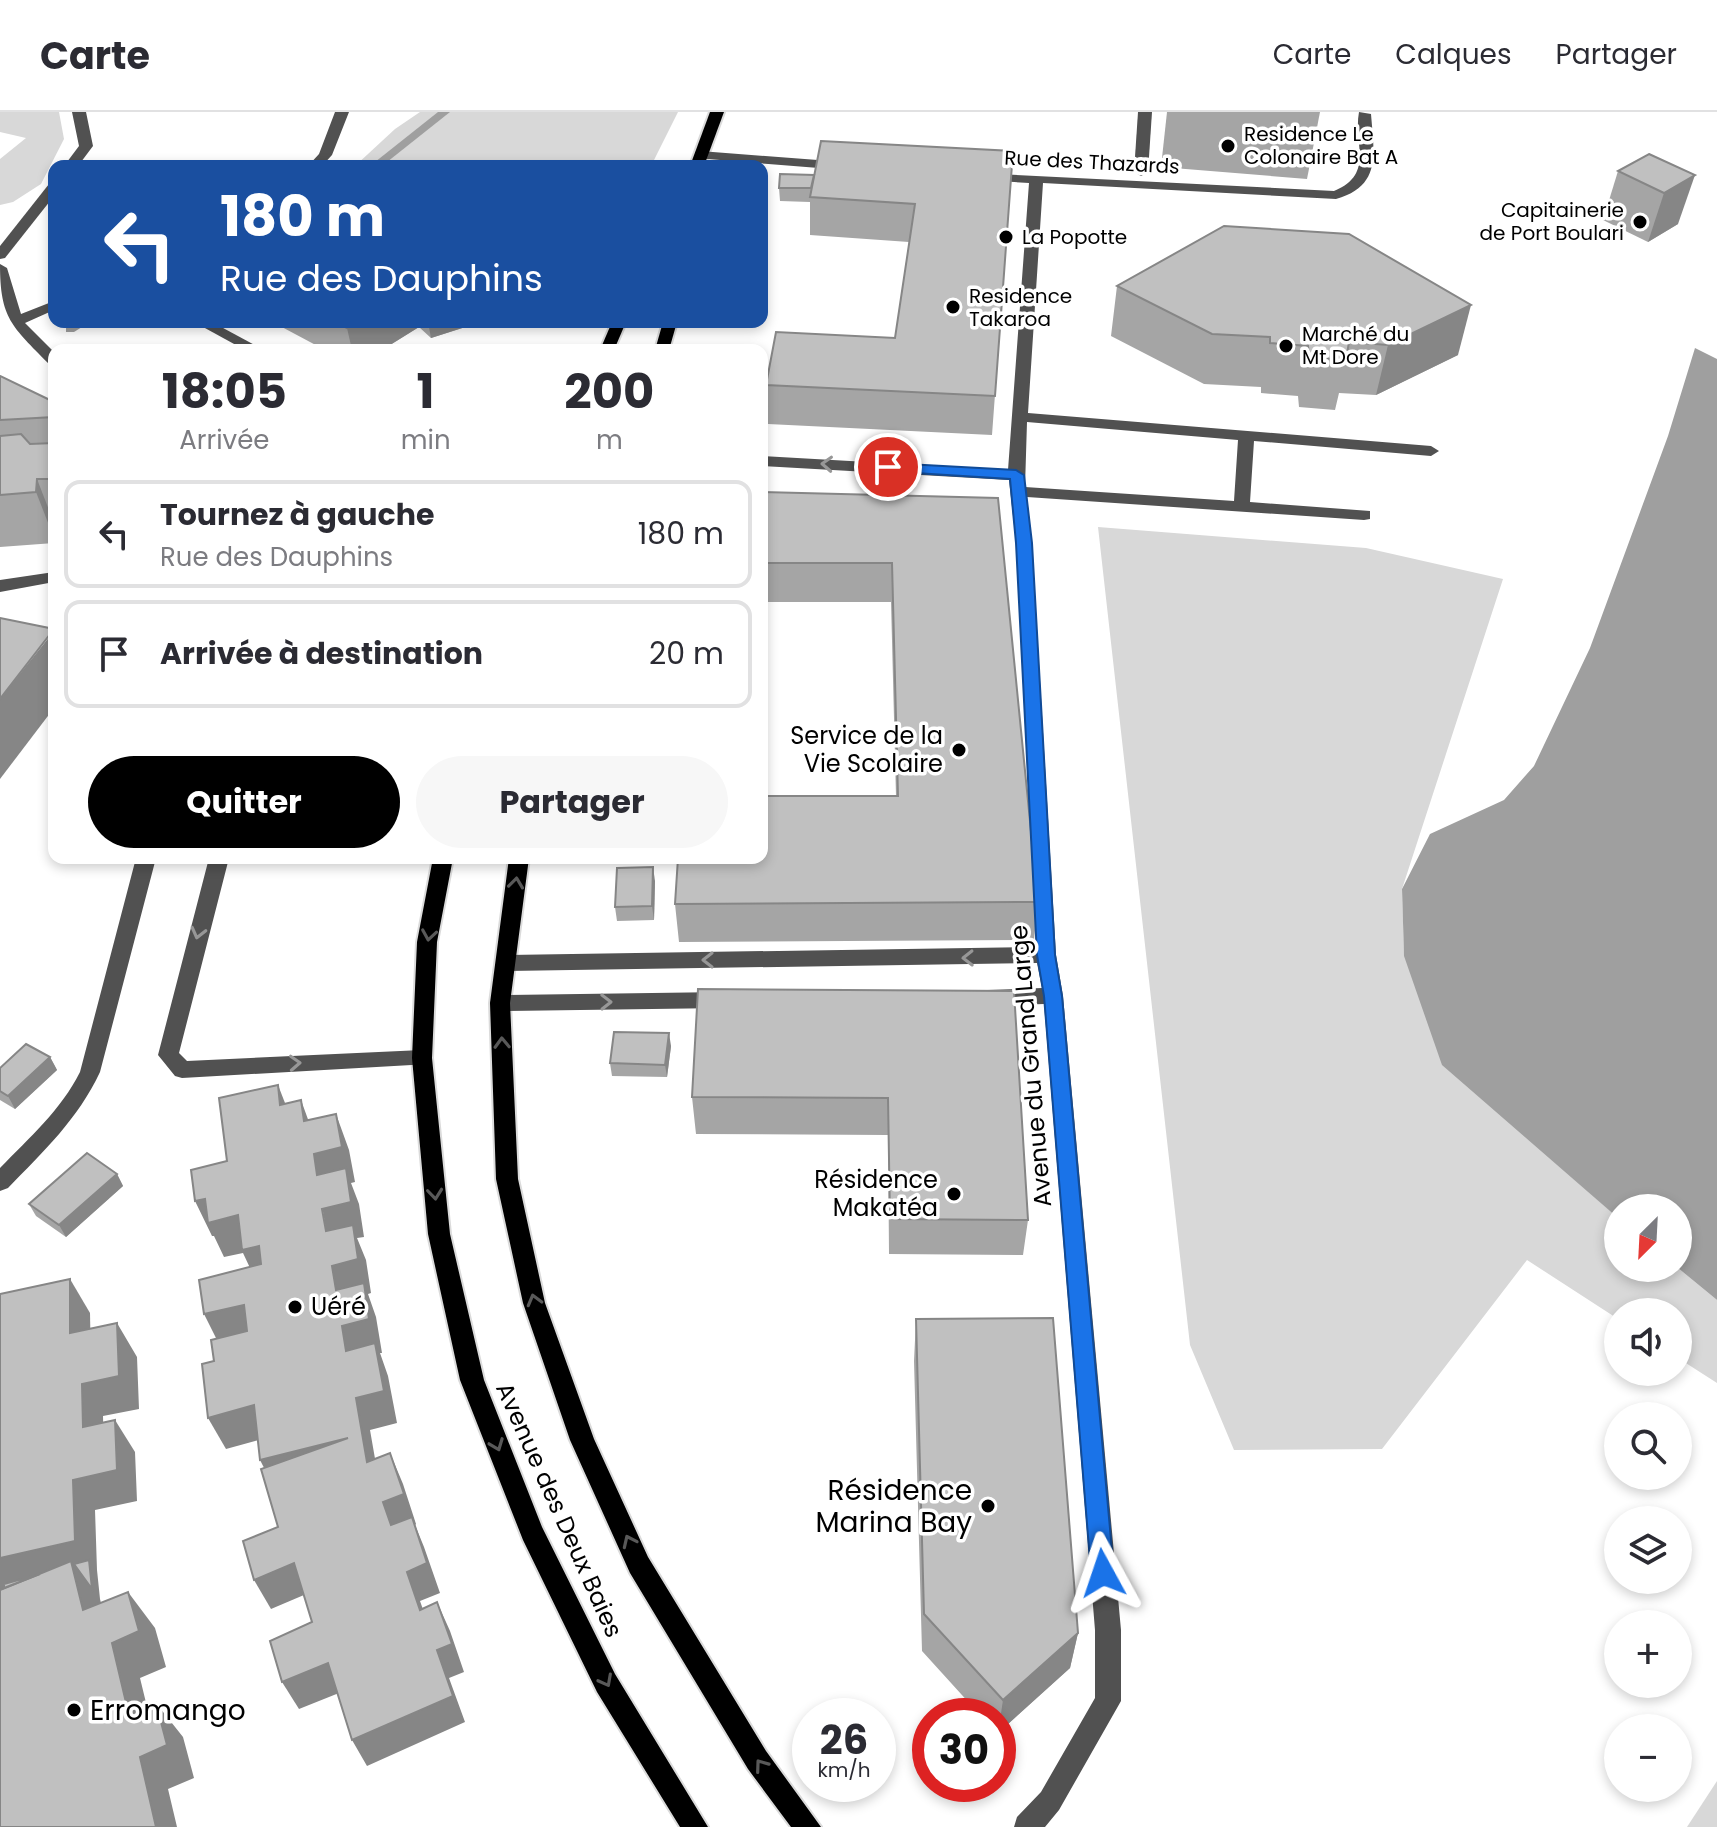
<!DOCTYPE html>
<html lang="fr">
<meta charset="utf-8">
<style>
:root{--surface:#fff;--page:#f7f7f7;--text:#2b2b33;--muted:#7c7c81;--line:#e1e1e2;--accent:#000}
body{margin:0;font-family:Poppins,sans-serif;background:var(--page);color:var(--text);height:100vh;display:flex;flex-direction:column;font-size:30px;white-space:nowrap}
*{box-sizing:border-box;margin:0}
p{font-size:26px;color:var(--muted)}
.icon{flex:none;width:44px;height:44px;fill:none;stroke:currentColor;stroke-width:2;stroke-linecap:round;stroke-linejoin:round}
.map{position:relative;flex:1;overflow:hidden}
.drawer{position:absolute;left:48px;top:232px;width:720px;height:520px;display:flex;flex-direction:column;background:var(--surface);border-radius:16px;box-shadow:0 4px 12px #0003}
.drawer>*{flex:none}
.hud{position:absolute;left:48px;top:48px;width:720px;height:168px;border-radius:16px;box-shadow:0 4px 12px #0003;background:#1a4fa0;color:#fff;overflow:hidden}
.needle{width:52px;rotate:204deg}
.tools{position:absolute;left:1604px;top:1082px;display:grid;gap:16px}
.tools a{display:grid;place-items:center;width:88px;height:88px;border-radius:50%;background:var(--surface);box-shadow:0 4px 12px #0003;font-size:40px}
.speed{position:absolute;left:792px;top:1586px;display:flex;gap:16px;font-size:40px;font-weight:700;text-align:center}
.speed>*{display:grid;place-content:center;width:104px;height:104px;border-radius:50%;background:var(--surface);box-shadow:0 4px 12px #0003;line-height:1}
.speed small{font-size:20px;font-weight:400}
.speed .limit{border:12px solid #d22;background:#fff;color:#111}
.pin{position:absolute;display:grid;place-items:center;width:68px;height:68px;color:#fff;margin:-34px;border:4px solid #fff;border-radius:50%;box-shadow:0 2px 8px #0007}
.me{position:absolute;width:88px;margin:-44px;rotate:355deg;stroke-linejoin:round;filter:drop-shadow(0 0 6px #0008)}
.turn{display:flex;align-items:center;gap:28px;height:168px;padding:0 40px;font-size:36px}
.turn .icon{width:104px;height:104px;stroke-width:2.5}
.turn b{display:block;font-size:56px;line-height:68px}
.eta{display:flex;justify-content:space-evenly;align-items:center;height:136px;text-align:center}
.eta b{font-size:48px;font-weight:700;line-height:56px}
.cta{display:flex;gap:16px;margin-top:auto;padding:16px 40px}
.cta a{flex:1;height:92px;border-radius:48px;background:var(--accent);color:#fff;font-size:32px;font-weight:700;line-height:92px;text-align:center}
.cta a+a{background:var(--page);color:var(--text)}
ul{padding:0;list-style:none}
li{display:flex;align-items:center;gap:24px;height:108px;margin:0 16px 12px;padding:0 24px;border:4px solid var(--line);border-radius:16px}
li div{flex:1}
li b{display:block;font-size:30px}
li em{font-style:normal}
header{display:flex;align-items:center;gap:48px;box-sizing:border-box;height:112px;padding:0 40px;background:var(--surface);border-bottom:2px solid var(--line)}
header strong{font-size:38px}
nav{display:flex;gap:44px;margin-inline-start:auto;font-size:28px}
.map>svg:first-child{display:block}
.green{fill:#d8d8d8}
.water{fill:#9f9f9f}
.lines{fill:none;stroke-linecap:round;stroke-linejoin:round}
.stream{fill:#9f9f9f;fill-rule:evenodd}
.major-casing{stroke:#dbdbdb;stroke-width:4}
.minor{fill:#515151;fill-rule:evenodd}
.major{fill:#000;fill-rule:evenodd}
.wall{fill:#a5a5a5}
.shaded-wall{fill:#868686}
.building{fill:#c0c0c0;stroke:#868686;stroke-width:2}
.oneway{stroke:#979797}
.oneway2{stroke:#595959}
.route{fill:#1a73e8;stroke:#114b97;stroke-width:2}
.poi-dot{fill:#000;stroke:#fff;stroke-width:3}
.labels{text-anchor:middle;stroke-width:7;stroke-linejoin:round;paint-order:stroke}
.far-poi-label{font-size:20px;fill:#000;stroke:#fff;text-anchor:start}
.far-street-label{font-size:20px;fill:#000;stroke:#fff}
.poi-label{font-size:24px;fill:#000;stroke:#fff;text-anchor:end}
.street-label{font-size:24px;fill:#000;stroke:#fff}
.near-poi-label{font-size:28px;fill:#000;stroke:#fff;text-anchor:end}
</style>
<header>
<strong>Carte</strong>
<nav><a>Carte</a><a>Calques</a><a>Partager</a></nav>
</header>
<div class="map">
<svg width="1717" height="1715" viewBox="0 0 1717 1715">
<rect width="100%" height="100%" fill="#fff"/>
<!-- green -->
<g class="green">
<path d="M0 0H59L64 27 41 72 13 90 0 93V47L26 26 0 20Z"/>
<path d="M420 0H678L651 54H355L395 17Z"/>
<path d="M1098 415 1366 436 1503 467 1402 777 1404 843 1523 1021 1618 1106V1156H1678L1717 1188V1271L1678 1246V1200H1618V1207L1527 1148 1382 1337 1234 1338 1190 1233Z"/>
<path d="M1717 1669V1715H1687Z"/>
</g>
<!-- water -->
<path class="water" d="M1695 236 1717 247V1188L1678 1156V1096H1618V1106L1442 953 1404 844 1402 777 1430 722 1504 688 1534 654 1590 536 1668 324Z"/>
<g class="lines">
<!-- stream -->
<g class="stream">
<path d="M438 0H450L382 54H370Z"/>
<path d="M75 210H90L74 220H66V214Z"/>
</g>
<defs>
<g id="major">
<path d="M710 0H724L704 54H690Z"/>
<path d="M612 210H626L614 238H600Z"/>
<path d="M663 210H677L669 238H655Z"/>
<path d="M433 746H453L437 830 432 946 450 1122 484 1268 542 1415 615 1562 708 1715H680L597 1580 523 1428 460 1268 428 1122 412 946 417 830Z"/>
<path d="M509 746H529L510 891 518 1067 545 1191 594 1327 648 1445 766 1639 821 1715H791L748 1657 630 1461 570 1328 523 1191 496 1067 490 891Z"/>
</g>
</defs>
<!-- major casing -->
<use href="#major" class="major-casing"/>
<!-- minor -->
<g class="minor">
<path d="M72 0H86L93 34 78 54H64L79 34Z"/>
<path d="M335 0H349L332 43 322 54H308L319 42Z"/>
<path d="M1138 0H1152L1148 60 1141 64 1134 60Z"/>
<path d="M1359 0 1371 2C1374 41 1382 74 1336 87L1043 71 1028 301 1431 334 1439 339 1431 344 1254 329 1250 390 1370 399V407L1364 408 1027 385 1032 431 1056 843 1063 884 1121 1518V1589L1059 1698 1045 1715H1014L1017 1705 1041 1680 1095 1586V1518L1044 892 988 894 981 892 978 886 981 880 988 878 1042 876 1037 851 506 859 499 856 496 851 499 846 506 843 1036 835 1016 431 1009 368 762 354V344L1008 358 1029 71 983 68 978 67V61L1334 79C1375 62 1353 32 1359 0ZM1027 310 1238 328 1234 389 1025 375Z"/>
<path d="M700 39 844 50 851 54 844 58 695 46V40Z"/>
<path d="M54 71V84L5 146 0 147V134L49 72Z"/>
<path d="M0 152 7 156 21 202 54 189V198L25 211 54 240V254L49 252C12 214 0 207 0 152Z"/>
<path d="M194 210H212L264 238H245Z"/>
<path d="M54 460V470L0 480V468Z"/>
<path d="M136 746H156L100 960C78 1007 43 1040 8 1076L0 1079V1056C29 1026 61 998 80 960Z"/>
<path d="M209 746H229L179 941 187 949 422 938 429 940 432 946 429 952 182 966 175 964 158 943Z"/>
<path d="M724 880 731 882 734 888 731 894 724 896 500 899 493 897 490 891 493 885 500 883Z"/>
</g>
<!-- major -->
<use href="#major" class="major"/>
</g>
<!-- wall -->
<g class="wall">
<path d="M1167 0H1320L1307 67 1161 55Z"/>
<path d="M1013 39 992 323 768 312V305L767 307H762V276H766V273L895 226 909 130 810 123V90L780 89 779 76 814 63Z"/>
<path d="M1649 42 1678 112 1648 130 1603 108 1618 59Z"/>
<path d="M1117 174 1458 243 1376 283 1339 281 1335 298 1299 295 1298 284 1261 281V275L1204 272 1111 224Z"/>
<path d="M279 210H481L431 226 419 215 382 238H325L280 214Z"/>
<path d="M0 264 54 290V431L0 435Z"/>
<path d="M762 380 998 386 1038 790 1034 828 679 830 675 792 896 684 891 490H762Z"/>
<path d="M655 769 654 808 617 809 615 795Z"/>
<path d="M1014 879 1028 1108 1023 1143 889 1142 888 1023 696 1022 692 985Z"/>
<path d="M671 934 667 965 612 964 610 951Z"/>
<path d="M50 945 57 958 15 997 0 988V956Z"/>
<path d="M117 1062 123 1074 66 1125 36 1104 29 1092Z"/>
<path d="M916 1207 1078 1521 1070 1556 998 1621V1604H981L922 1539 914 1249Z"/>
</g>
<!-- shaded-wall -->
<g class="shaded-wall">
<path d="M1695 63 1678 112 1648 130 1664 81Z"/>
<path d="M1471 193 1458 243 1376 283 1388 233Z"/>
<path d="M356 210H418L419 215 382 238H352L347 216Z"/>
<path d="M428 210H481L431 226Z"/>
<path d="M37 367 54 411V426L36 380Z"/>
<path d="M54 519V596L0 667V587Z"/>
<path d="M653 755 655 769 654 808 652 794Z"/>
<path d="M669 921 671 934 667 965 665 953Z"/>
<path d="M50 945 57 958 15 997 8 984Z"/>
<path d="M278 973 292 1009 280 993Z"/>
<path d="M301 988 314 1024 336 1002 349 1038 355 1070 351 1071 359 1092 364 1125 357 1126 366 1148 371 1181 368 1182 376 1205 382 1241H380L388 1264 397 1311 370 1318 381 1381 367 1350 346 1239 317 1063 304 1009Z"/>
<path d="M117 1062 123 1074 66 1125 59 1113Z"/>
<path d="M205 1087 238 1103 259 1134 274 1169 258 1173 243 1141 224 1145 214 1124H212L195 1089Z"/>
<path d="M70 1167 90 1201 91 1254 70 1221Z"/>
<path d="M244 1193 260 1226 221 1236 204 1202Z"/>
<path d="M117 1211 137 1245 139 1297 103 1304 104 1347 83 1315 82 1272Z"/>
<path d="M254 1293 270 1325 226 1337 208 1306Z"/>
<path d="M115 1308 135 1340 137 1389 95 1398 97 1458 100 1487 112 1535 0 1481V1446L73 1368Z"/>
<path d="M348 1326 276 1379 260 1348Z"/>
<path d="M390 1341 403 1372 416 1412 415 1413 424 1435 440 1481 420 1489 433 1526 420 1498 383 1390Z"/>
<path d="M294 1451 311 1480 271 1497 254 1468Z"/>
<path d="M128 1480 155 1516 166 1555 140 1566 157 1636 129 1603 112 1531Z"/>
<path d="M437 1490 450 1519 464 1560 449 1566 465 1610 367 1654 352 1628 437 1538Z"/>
<path d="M1078 1521 1070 1556 998 1621 1003 1588Z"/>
<path d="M328 1551 344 1579 299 1597 282 1570Z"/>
<path d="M156 1591 183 1625 194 1666 168 1677 177 1715H156L140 1645Z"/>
</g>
<!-- building -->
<g class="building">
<path d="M821 29 1013 39 995 284 766 273 776 220 895 226 915 92 810 85Z"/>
<path d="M1649 42 1695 63 1664 81 1618 59Z"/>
<path d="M780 62 814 63 811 76H779Z"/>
<path d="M1224 114 1349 122 1471 193 1388 233 1349 230 1346 248 1309 245 1308 234 1270 231V225L1212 222 1117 174Z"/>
<path d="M336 210H356L347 216Z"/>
<path d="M0 264 54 290V305L0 308Z"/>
<path d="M762 276H766L767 294 762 293Z"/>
<path d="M21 322 30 332 54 331V367H37L36 380 0 383V324Z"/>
<path d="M762 380 998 386 1038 790 675 792 678 746H762V684H898L892 451H762Z"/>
<path d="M0 506 54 517 0 587Z"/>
<path d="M653 755 652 794 615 795 617 756Z"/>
<path d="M698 877 1014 879 1028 1108 890 1107 888 986 692 985Z"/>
<path d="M614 920 669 921 665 953 610 951Z"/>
<path d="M26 932 50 945 8 984 0 979V956Z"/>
<path d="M278 973 280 993 301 988 304 1009 336 1002 342 1035 314 1042 317 1063 346 1056 351 1090 322 1097 326 1119 353 1113 358 1147 332 1154 336 1178 364 1171 369 1207 342 1214 346 1239 375 1231 384 1279 356 1286 367 1350 390 1341 404 1382 383 1390 391 1413 412 1405 427 1451 407 1460 420 1498 437 1490 452 1532 437 1538 453 1584 352 1628 328 1551 282 1570 270 1529 312 1510 294 1451 254 1468 243 1429 278 1415 261 1357 348 1326 260 1348 254 1293 208 1306 202 1252 214 1249 211 1228 247 1219 244 1193 204 1202 199 1168 261 1152 259 1134 242 1138 238 1103 208 1111 205 1087 195 1089 191 1058 227 1049 219 986Z"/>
<path d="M87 1041 117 1062 59 1113 29 1092Z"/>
<path d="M70 1167V1221L117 1211 119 1264 82 1272 83 1315 115 1308 117 1358 73 1368 75 1429 0 1446V1182Z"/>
<path d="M1053 1206 1078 1521 1003 1588 924 1502 916 1207Z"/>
<path d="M89 1448 92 1477 74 1452Z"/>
<path d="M71 1449 83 1498 128 1480 139 1519 112 1531 129 1603 156 1591 167 1633 140 1645 156 1715H0V1478Z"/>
<path d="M40 1462 4 1476V1472Z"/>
</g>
<!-- one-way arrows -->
<defs><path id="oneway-chevron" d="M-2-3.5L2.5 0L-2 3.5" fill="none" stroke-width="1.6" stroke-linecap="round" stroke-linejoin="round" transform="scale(2)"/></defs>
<g class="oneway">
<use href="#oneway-chevron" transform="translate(827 352) rotate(-177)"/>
<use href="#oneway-chevron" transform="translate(198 821) rotate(104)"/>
<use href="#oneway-chevron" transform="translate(968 846) rotate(179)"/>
<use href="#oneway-chevron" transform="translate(708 848) rotate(180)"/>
<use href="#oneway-chevron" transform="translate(606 890) rotate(-1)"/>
<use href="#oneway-chevron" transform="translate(295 951) rotate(-3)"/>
</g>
<g class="oneway2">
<use href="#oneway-chevron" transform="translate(516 771) rotate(-83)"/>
<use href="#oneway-chevron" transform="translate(429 823) rotate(99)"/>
<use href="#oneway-chevron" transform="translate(502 931) rotate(-92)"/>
<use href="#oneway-chevron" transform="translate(435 1082) rotate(84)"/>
<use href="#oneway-chevron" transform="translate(534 1188) rotate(-105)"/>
<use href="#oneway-chevron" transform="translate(497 1333) rotate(69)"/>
<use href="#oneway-chevron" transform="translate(629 1429) rotate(-115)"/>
<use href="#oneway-chevron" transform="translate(606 1569) rotate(62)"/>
<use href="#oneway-chevron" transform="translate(761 1653) rotate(-126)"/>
</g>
<!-- route -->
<path class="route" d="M888 351 1016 358 1024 363 1032 431 1055 843 1062 884 1114 1461 1111 1469 1103 1472 1095 1469 1091 1461 1044 884 1037 843 1016 431 1010 367 883 359V352Z"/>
<!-- markers -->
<g class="poi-dot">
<circle cx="1228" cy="34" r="8"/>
<circle cx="1640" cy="110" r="8"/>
<circle cx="1006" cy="125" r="8"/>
<circle cx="953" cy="195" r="8"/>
<circle cx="1286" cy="234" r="8"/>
<circle cx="959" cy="638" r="8"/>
<circle cx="954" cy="1082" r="8"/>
<circle cx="295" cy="1195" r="8"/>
<circle cx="988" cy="1394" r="8"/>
<circle cx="74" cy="1598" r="8"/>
</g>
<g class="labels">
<!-- far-poi labels -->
<g class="far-poi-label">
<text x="1244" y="29">Residence Le<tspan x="1244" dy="23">Colonaire Bat A</tspan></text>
<text x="1624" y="105" text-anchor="end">Capitainerie<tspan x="1624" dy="23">de Port Boulari</tspan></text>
<text x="1022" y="132">La Popotte</text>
<text x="969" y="191">Residence<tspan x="969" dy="23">Takaroa</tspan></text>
<text x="1302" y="229">Marché du<tspan x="1302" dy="23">Mt Dore</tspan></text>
</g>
<!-- far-street labels -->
<g class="far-street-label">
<text transform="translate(1092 50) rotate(3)" y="7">Rue des Thazards</text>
</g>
<!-- poi labels -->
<g class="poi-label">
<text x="943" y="632">Service de la<tspan x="943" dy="28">Vie Scolaire</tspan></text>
<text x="938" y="1076">Résidence<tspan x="938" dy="28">Makatéa</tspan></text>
<text x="311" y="1203" text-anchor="start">Uéré</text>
</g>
<!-- street labels -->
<g class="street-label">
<text transform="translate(1031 954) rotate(-95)" y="8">Avenue du Grand Large</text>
<text transform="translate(559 1398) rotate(66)" y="8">Avenue des Deux Baies</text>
</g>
<!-- near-poi labels -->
<g class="near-poi-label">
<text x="972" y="1388">Résidence<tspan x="972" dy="32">Marina Bay</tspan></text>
<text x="90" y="1608" text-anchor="start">Erromango</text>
</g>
</g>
</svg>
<div class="tools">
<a><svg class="needle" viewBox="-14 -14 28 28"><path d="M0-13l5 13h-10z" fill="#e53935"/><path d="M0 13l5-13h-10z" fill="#7c7c81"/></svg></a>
<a><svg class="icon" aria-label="sound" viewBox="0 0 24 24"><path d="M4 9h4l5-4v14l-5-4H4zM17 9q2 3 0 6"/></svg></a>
<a><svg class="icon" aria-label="search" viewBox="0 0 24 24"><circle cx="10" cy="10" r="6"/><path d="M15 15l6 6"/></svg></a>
<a><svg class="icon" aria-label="layers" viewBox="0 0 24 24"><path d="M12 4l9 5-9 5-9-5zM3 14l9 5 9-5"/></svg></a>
<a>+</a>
<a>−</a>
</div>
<div class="speed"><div>26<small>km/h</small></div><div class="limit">30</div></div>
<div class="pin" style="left:888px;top:355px;background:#d93025"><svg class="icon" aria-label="arrive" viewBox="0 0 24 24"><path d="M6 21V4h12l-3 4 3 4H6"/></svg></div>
<svg class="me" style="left:1103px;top:1461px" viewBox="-20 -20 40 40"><path d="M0-17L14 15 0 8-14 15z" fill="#1a73e8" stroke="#fff" stroke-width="4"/></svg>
<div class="hud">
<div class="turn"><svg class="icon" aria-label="left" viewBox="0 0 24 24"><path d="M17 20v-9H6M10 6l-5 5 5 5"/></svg><div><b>180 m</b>Rue des Dauphins</div></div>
</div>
<section class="drawer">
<div class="eta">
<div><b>18:05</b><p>Arrivée</p></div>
<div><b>1</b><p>min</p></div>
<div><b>200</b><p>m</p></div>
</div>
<ul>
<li><svg class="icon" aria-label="left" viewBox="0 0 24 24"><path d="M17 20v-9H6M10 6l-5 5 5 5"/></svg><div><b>Tournez à gauche</b><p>Rue des Dauphins</p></div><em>180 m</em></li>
<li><svg class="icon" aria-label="arrive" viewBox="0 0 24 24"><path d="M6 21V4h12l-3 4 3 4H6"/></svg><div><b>Arrivée à destination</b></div><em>20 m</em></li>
</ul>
<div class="cta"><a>Quitter</a><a>Partager</a></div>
</section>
</div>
